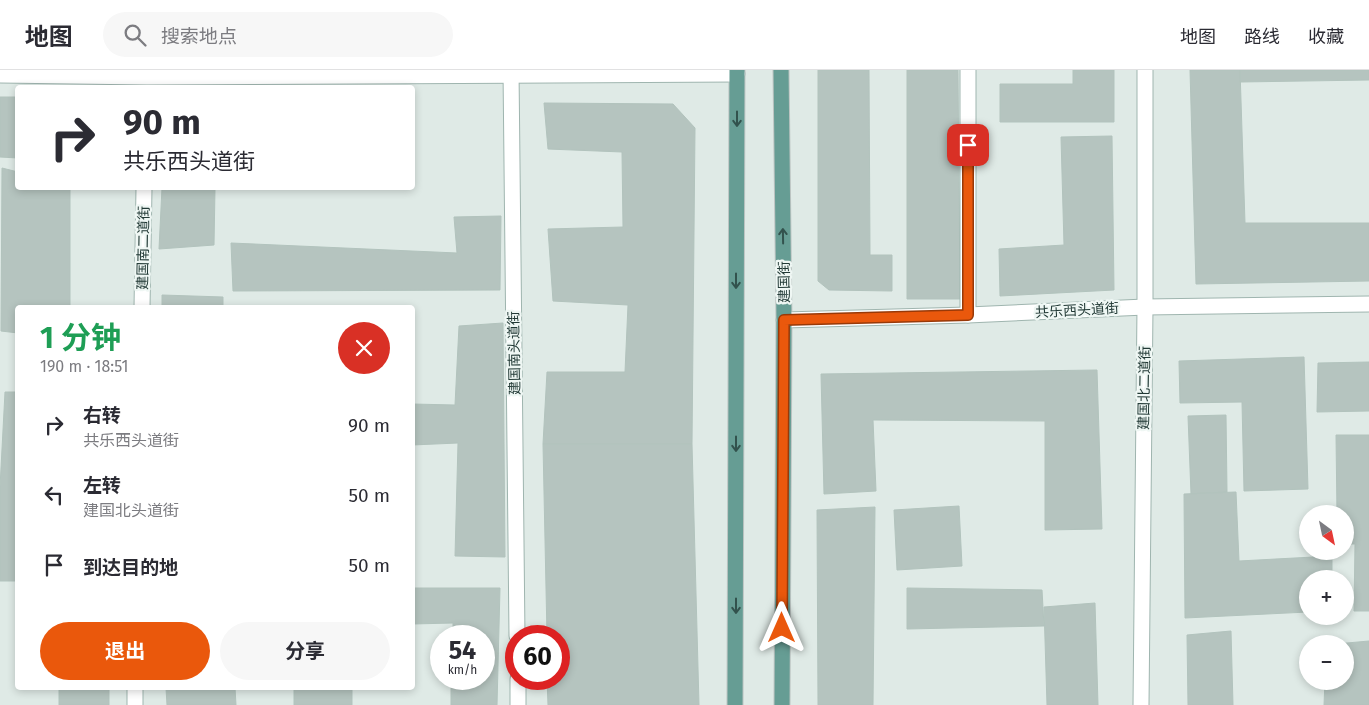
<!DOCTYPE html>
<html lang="zh">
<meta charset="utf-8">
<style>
:root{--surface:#fff;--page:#f7f7f7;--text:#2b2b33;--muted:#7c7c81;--line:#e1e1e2;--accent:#ea580c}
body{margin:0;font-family:"Fira Sans","Noto Sans SC",sans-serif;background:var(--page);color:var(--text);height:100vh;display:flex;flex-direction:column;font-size:19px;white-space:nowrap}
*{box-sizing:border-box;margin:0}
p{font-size:16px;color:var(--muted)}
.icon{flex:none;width:28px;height:28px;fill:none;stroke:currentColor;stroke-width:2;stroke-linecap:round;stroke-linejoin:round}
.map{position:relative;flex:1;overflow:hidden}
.details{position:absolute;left:15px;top:235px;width:400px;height:385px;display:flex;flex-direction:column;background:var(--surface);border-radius:5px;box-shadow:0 2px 8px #0003}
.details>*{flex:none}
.guide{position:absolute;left:15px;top:15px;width:400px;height:105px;border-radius:5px;box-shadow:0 2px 8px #0003;background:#fff;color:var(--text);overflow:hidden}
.needle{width:32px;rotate:147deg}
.controls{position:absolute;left:1299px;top:435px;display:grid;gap:10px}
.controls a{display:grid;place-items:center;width:55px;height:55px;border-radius:50%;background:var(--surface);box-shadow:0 2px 8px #0003;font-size:25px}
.speed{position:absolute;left:430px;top:555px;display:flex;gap:10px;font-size:25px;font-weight:700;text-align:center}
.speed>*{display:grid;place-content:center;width:65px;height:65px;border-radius:50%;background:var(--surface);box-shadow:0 2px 8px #0003;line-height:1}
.speed small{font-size:12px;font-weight:400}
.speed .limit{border:8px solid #d22;background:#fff;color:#111}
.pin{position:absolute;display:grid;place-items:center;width:42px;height:42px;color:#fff;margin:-21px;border-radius:10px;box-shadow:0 2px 8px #0006}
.me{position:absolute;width:55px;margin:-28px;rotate:0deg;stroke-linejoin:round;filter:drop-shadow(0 0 4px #0008)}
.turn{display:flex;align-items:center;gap:18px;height:105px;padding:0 25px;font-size:22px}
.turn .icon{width:65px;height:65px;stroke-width:2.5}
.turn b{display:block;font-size:35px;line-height:42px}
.round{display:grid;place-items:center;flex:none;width:52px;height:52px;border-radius:26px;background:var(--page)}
.head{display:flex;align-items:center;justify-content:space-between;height:85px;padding:0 25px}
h1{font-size:30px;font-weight:700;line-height:38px;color:#1e9e55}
.button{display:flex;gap:10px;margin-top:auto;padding:10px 25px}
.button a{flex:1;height:58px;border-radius:30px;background:var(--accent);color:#fff;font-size:20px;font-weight:700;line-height:58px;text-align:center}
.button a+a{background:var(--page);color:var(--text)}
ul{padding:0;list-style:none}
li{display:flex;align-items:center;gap:15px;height:70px;padding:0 25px}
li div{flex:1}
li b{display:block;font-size:19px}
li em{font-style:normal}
header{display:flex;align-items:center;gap:30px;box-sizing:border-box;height:70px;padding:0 25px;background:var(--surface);border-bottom:1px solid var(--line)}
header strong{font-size:24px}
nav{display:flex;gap:28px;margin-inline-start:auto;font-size:18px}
.search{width:350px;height:45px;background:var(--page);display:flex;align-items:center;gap:12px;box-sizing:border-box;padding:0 18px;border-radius:28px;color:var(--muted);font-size:19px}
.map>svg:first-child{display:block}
.building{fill:#b5c4bf;stroke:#b2c3bd}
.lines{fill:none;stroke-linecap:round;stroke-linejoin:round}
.secondary-casing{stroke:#9fb5af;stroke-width:17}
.primary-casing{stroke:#bcc4c2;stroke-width:17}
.secondary{stroke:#fff;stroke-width:15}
.primary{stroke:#669d94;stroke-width:15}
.oneway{stroke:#32524d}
.route-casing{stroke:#983908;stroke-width:12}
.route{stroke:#ea580c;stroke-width:9}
.labels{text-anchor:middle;stroke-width:4.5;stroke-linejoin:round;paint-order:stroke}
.street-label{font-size:14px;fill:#213935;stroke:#eff7f4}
</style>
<header>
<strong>地图</strong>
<div class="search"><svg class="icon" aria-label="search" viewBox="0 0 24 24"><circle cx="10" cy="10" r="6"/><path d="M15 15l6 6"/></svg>搜索地点</div>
<nav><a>地图</a><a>路线</a><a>收藏</a></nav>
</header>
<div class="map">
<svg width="1369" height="635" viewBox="0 0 1369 635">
<rect width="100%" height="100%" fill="#dfeae6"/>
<!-- building -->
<g class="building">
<path d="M818 0H869L870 185H892V221L829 220 818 211Z"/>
<path d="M907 0H958L960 229H907Z"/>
<path d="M1073 0H1114V52H1000V14H1073Z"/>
<path d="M1190 0H1240L1245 153H1369V211L1196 214Z"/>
<path d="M1240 0H1369V10L1240 12Z"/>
<path d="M0 27H18V88L0 87Z"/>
<path d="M544 33 673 34 695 58 692 374H543L547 302H625L628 235 553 231 548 159 623 157 622 82 548 79Z"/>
<path d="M1112 66 1114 220 1000 226 999 179 1064 175 1061 67Z"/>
<path d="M2 98 18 102V118H70V238H18V263L1 261Z"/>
<path d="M162 118H215L214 175 159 179Z"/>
<path d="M501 146 500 220 233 221 231 173 457 183 454 147Z"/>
<path d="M162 225 223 227V238H162Z"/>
<path d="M503 253 505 487 455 486 458 373 412 375V334L455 335 459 256Z"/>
<path d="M1304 287 1308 419 1244 421 1242 332 1180 333 1179 291Z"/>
<path d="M1369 292V341L1317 342 1318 293Z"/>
<path d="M1097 300 1102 459 1045 460V351L873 350 876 421 824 424 821 304Z"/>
<path d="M5 322H18V511H0V417Z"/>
<path d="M1226 345 1227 422 1191 424 1188 346Z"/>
<path d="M1336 365H1369V541H1354L1355 474H1345V444H1337Z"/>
<path d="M543 374H692L699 635H548L547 609H559V566H547Z"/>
<path d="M1236 422 1239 491 1332 486V509H1308V542L1185 548 1184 424Z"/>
<path d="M959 436 962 496 897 500 894 440Z"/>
<path d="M875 437 873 635H818L817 440Z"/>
<path d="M412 518H500L497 635H451V609H484V566H453V553L412 554Z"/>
<path d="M907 518 1042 520 1044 556 907 559Z"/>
<path d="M1095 533 1098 635H1047L1044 537Z"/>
<path d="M1231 561 1233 635H1188L1187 565Z"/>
<path d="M1369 571V635H1324L1325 611H1345V574H1336Z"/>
<rect x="59" y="618" width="50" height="17"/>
<path d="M166 618H235L236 635H167Z"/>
<rect x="294" y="618" width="58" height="17"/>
</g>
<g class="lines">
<defs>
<g id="secondary">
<path d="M511 0 517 566"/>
<path d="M968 0V245"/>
<path d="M0 5 147 7 737 4"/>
<path d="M142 238 144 118"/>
<path d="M784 250 968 245 1145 237 1369 234"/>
<path d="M518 609V635"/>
<path d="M135 635V618"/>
<path d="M1141 635 1145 237V0"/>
</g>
<g id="primary">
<path d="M781 0 784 250 782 635"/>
<path d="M735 635 737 0"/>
</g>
</defs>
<!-- secondary casing -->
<use href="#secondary" class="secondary-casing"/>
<!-- primary casing -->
<use href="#primary" class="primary-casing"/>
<!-- secondary -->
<use href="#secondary" class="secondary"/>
<!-- primary -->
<use href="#primary" class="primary"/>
</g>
<!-- one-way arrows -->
<defs><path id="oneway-shaft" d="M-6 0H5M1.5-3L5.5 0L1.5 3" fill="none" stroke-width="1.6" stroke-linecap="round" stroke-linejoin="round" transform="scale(1.25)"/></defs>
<g class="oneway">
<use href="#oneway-shaft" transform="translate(737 49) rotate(90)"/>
<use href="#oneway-shaft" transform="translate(783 166) rotate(-91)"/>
<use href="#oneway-shaft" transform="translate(736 211) rotate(90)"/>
<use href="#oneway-shaft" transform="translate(736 374) rotate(90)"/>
<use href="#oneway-shaft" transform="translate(736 536) rotate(90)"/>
</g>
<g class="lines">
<defs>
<path id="route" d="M782 558 784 250 968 245V75"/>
</defs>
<!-- route casing -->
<use href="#route" class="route-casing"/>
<!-- route -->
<use href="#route" class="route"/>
</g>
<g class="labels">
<!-- street labels -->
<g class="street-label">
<text transform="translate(143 178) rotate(-89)" y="5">建国南二道街</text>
<text transform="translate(784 212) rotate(-91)" y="5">建国街</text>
<text transform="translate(1077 240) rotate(-3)" y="5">共乐西头道街</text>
<text transform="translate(514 283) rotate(-91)" y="5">建国南头道街</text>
<text transform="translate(1144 318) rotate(-89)" y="5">建国北二道街</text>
</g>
</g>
</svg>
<div class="controls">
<a><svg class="needle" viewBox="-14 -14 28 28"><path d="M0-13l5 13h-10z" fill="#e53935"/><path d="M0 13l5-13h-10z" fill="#7c7c81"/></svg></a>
<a>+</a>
<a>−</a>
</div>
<div class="speed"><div>54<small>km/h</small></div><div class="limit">60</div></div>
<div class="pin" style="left:968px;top:75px;background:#d93025"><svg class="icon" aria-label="arrive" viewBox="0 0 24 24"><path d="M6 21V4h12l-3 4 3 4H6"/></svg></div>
<svg class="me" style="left:782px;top:558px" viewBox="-20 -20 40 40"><path d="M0-17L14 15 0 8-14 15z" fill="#ea580c" stroke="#fff" stroke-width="4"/></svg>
<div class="guide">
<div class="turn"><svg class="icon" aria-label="right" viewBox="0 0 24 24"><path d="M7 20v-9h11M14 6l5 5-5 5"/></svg><div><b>90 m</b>共乐西头道街</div></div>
</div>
<section class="details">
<div class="head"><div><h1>1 分钟</h1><p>190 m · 18:51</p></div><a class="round" style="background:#d93025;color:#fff"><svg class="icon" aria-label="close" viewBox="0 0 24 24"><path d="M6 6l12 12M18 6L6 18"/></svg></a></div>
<ul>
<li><svg class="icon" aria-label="right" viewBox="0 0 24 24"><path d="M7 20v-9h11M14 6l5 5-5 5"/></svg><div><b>右转</b><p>共乐西头道街</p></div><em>90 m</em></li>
<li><svg class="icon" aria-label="left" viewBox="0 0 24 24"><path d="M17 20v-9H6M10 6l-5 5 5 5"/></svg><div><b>左转</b><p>建国北头道街</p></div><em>50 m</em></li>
<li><svg class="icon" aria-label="arrive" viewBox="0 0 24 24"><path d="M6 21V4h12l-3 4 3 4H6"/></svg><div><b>到达目的地</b></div><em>50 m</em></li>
</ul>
<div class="button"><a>退出</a><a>分享</a></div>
</section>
</div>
